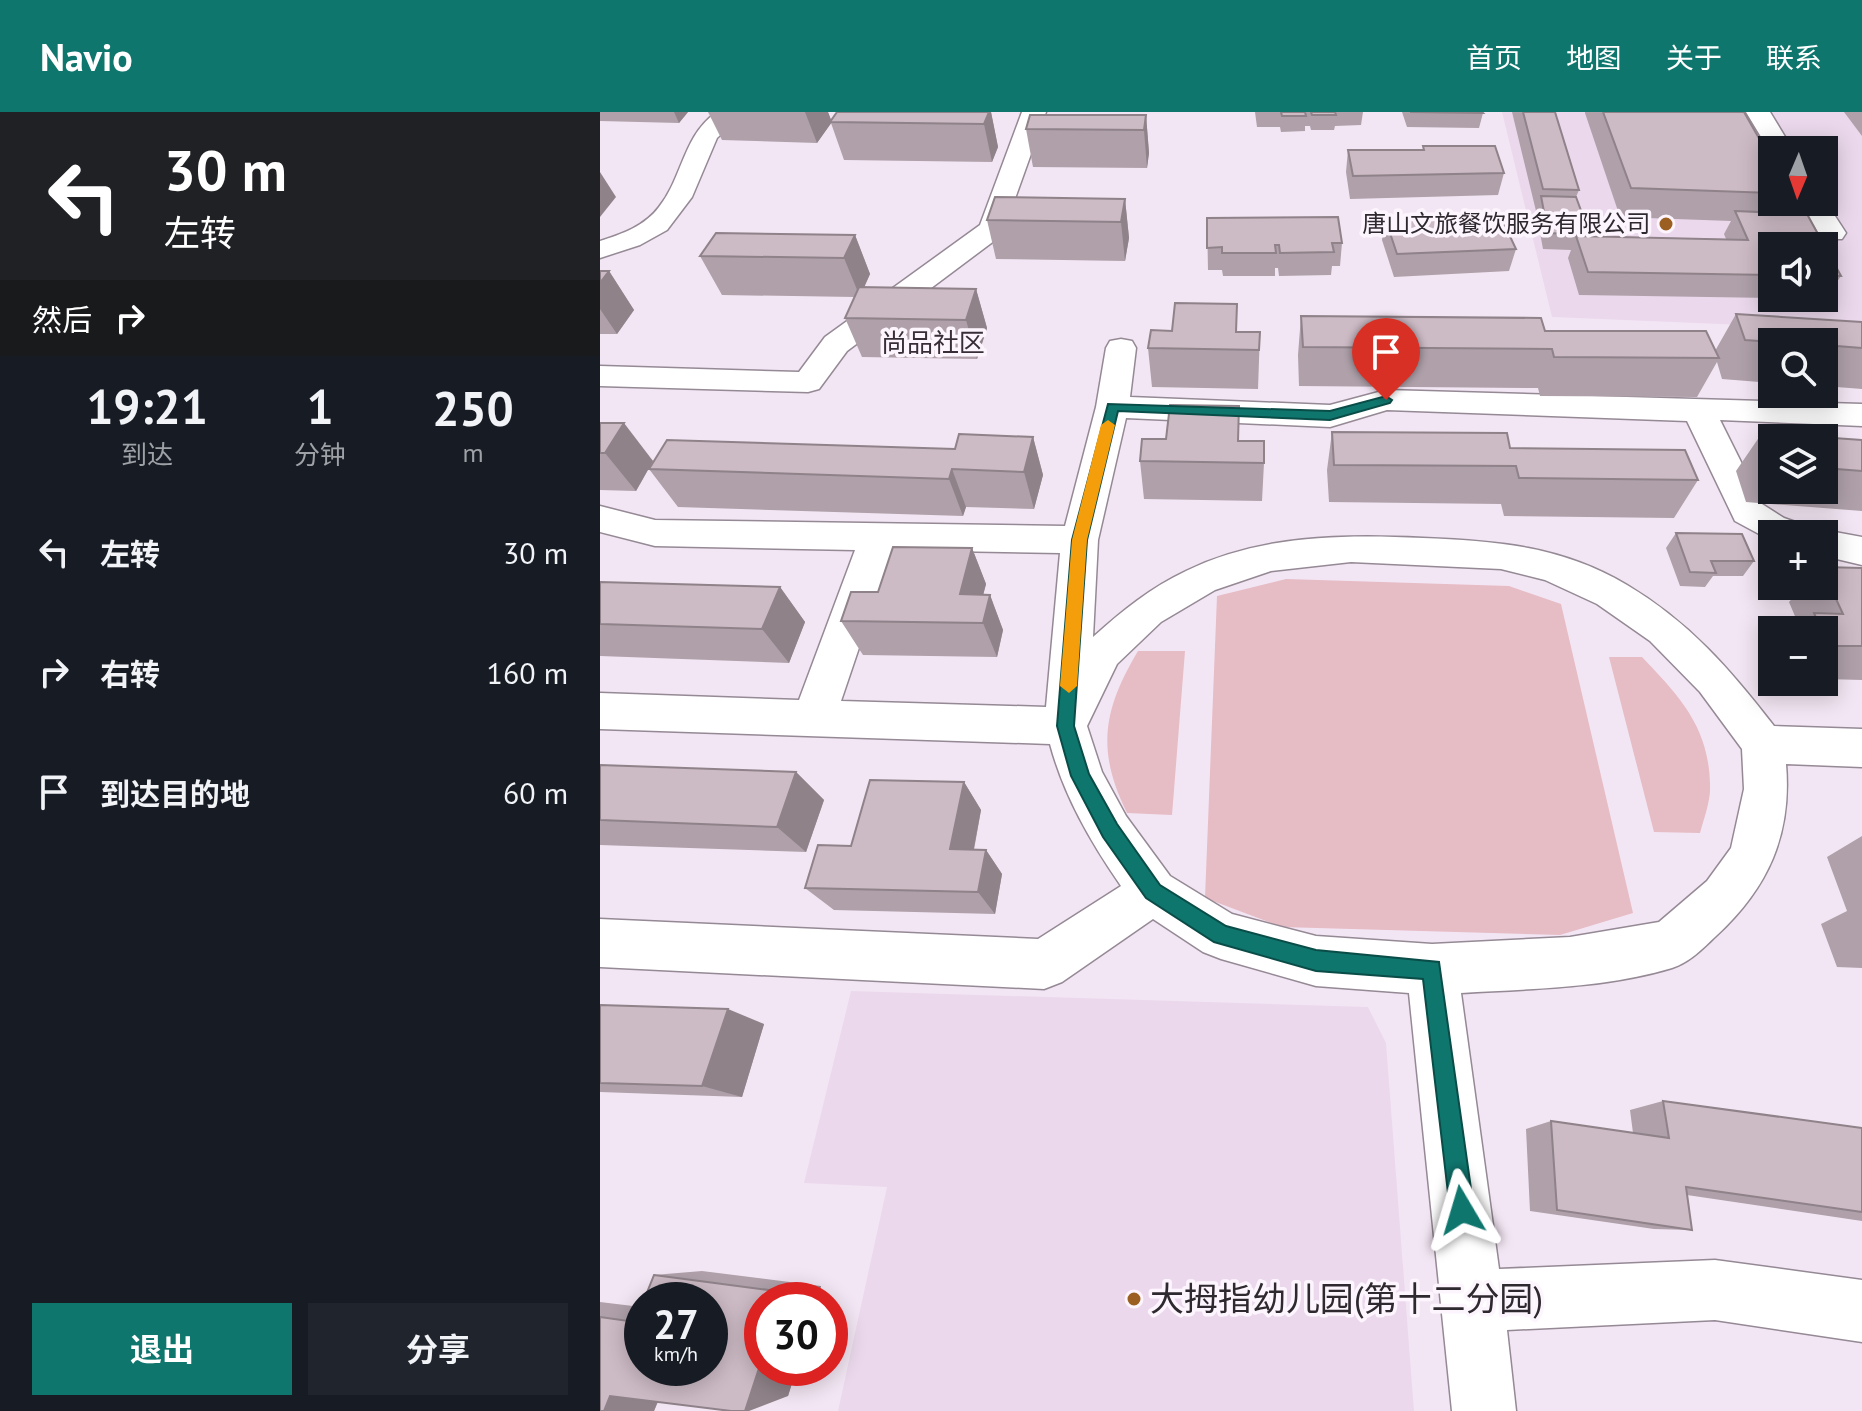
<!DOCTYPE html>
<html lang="zh">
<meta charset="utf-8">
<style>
:root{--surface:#171b24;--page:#20242c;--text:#f1f3f6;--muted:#9ea1a6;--accent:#0f766e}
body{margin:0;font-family:"PT Sans","Noto Sans SC",sans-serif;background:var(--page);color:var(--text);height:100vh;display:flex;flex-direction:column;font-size:30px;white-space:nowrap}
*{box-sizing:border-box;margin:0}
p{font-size:26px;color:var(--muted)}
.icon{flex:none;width:44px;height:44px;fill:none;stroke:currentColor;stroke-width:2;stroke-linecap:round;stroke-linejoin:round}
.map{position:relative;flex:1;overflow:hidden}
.drawer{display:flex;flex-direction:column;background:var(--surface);width:600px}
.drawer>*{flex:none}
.hud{background:#202124;color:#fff;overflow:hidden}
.needle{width:52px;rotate:182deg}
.buttons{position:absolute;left:1158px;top:24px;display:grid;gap:16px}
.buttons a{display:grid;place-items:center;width:80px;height:80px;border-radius:0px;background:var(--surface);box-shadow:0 4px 20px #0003;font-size:40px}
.speed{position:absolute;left:24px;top:1170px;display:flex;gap:16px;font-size:40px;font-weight:700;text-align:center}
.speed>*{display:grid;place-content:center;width:104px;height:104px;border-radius:50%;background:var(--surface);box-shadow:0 4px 20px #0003;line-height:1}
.speed small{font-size:20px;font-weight:400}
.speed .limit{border:12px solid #d22;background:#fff;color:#111}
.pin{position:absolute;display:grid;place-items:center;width:68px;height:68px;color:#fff;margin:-82px -34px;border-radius:50% 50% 50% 0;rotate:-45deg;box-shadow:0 0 8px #0007}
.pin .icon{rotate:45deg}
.me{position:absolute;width:88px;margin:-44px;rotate:353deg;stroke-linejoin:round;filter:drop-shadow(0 0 6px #0008)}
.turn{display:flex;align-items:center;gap:28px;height:168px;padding:0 32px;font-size:36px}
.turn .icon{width:104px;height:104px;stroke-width:2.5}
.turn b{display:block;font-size:56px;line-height:68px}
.then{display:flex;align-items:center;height:76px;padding:0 32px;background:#0003;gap:16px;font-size:30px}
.eta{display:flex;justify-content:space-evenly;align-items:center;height:136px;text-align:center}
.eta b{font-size:48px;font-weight:700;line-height:56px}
.button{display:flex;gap:16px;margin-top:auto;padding:16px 32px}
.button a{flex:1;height:92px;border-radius:0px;background:var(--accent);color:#fff;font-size:32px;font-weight:700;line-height:92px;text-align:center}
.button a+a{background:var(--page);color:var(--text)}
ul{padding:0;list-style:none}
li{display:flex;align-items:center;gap:24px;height:120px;padding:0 32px}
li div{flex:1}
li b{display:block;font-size:30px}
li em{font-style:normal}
header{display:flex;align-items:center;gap:48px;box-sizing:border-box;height:112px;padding:0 40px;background:var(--accent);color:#fff}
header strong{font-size:38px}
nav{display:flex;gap:44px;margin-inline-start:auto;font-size:28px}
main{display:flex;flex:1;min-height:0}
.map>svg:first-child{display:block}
.built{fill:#ebd8ec;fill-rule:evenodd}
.green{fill:#e6bcc5}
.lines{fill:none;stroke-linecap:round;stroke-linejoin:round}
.minor-casing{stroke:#958995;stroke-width:3}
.minor{fill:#fff;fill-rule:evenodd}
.wall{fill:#afa0a9;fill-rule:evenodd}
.shaded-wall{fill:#8f8289}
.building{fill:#ccbac4;stroke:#8f8289;stroke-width:2}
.route{fill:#0f766e;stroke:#0a4d48;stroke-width:2}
.slow{fill:#f59e0b}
.poi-dot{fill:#9b5f21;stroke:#fdf5fd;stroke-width:3}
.labels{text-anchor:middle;stroke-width:7;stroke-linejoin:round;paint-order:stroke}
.far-poi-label{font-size:24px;fill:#2e292e;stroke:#fdf5fd;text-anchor:end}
.far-quarter-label{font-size:26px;fill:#382e38;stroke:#fdf5fd}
.near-poi-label{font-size:34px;fill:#2e292e;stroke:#fdf5fd;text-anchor:start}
</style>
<header>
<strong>Navio</strong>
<nav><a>首页</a><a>地图</a><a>关于</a><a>联系</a></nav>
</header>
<main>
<section class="drawer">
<div class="hud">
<div class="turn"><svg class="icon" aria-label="left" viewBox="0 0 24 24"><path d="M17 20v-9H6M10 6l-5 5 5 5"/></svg><div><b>30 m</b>左转</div></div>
<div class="then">然后<svg class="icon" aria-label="right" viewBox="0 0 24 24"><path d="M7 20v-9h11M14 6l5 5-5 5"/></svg></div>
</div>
<div class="eta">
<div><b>19:21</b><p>到达</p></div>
<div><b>1</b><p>分钟</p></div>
<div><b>250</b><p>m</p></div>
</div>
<ul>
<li><svg class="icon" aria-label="left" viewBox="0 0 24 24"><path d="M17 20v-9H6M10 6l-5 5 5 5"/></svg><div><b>左转</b></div><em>30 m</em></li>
<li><svg class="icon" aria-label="right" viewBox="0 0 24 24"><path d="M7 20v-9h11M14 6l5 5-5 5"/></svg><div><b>右转</b></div><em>160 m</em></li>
<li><svg class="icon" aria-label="arrive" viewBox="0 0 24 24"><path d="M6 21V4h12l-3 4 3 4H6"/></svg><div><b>到达目的地</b></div><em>60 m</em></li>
</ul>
<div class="button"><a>退出</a><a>分享</a></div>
</section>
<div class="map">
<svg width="1262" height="1299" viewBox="0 0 1262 1299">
<rect width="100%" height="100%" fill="#f3e6f4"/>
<!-- built -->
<g class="built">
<path d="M902 0H1262V218L952 205ZM1172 38H1224V90H1172ZM1172 134H1224V186H1172Z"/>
<path d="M251 879 768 895 786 931 814 1299H238L287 1075 204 1071Z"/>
</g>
<!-- green -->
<g class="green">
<path d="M686 467 909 474 961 492 1033 801 960 823 682 815 605 786 617 484Z"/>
<path d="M538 539H585L572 703 527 701C496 638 503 598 538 539Z"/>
<path d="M1009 545H1042C1080 585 1109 615 1110 673 1111 688 1104 706 1100 721L1054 720Z"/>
</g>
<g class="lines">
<defs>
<g id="minor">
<path d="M117 0H145L117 26 92 85 67 118 40 133 0 146V129C22 122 45 114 59 95 83 65 83 23 117 0Z"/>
<path d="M422 0H446L402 123 247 239 219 277 208 280 0 274V254L199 260 225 225 380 113Z"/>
<path d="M1146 0H1170L1193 38H1172V43Z"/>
<path d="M1224 87 1246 121 1242 127H1222L1200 90H1224Z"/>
<path d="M521 227 532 229 536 236 530 285 730 293 786 278 1262 292V314L1120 308 1162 392 1184 406 1204 413 1209 422H1172V429L1135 409 1087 309 787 298 730 315 526 306 498 428 493 525C522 499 550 476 586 459 660 423 743 422 823 426 897 429 962 434 1027 473 1089 510 1130 557 1174 614L1262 617V655L1186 652C1192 723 1168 776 1116 824 1102 837 1090 850 1072 856 1007 876 928 877 861 881L899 1157 1115 1148 1262 1168V1230L1115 1208 907 1218 916 1299H852L809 881 716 874 621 847 603 840 553 807 462 870 444 877 0 855V807L438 827 521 774C490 729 464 684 450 632L0 617V581L199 588 255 438 55 434 0 420V394L55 408 465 414 496 295 506 236 510 229ZM292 438 460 441 446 595 241 589ZM751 450 901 457 945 468 997 492 1050 529 1100 580 1142 637 1144 677 1131 736 1107 769 1059 810 970 825 832 832 716 824 632 802 570 764 526 704 502 660 487 614 517 552 561 510 615 478 671 459Z"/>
<path d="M1224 418 1262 425V453L1224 444V422H1211Z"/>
</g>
</defs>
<!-- minor casing -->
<use href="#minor" class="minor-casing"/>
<!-- minor -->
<use href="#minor" class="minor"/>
</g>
<!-- wall -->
<g class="wall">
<path d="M0 0H88L79 11 0 9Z"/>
<path d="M108 0H228L231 9 237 0H391L398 35 392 50 244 48 231 11 217 31 122 28Z"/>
<path d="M655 0H763L761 13 735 14 734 18H711L710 14H705V19L681 20 680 15H657Z"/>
<path d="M802 0H882L883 1 879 16 807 15Z"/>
<path d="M912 0H955L979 78 976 85 990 124 1126 127 1124 122 1131 109 1020 105 985 1V0H1144L1172 49V90H1185L1179 101 1207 102 1241 164 1226 186H1202H1224V134H1172V186L979 183 968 146 971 138 943 137 936 99Z"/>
<path d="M1244 0H1262V24Z"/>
<path d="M546 3 549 41 547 56 433 55 426 17Z"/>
<path d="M823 34 904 61 898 83 750 87 746 60 748 38H823Z"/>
<path d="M525 87 529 126 525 149 396 147 387 108Z"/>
<path d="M607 106 742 131 740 154H732L731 163 679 164 678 156H675V164H623L622 158H608Z"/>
<path d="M785 106 916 137 909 159 794 165 782 128Z"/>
<path d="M255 123 270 162 264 175 376 177 387 216 377 247 262 245 245 206 255 185 122 183 100 144Z"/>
<path d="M0 159H9L34 198 17 222H0Z"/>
<path d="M1136 202 1262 210V277L1224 274V230H1172V271L1122 267 1117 250 1097 285 940 284 938 276 699 274 698 243 701 204 945 219 1115 239Z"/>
<path d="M572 219 660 220 658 277 552 275 548 236Z"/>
<path d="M639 294V329L664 351 662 389 544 387 540 349 566 327Z"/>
<path d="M0 311 53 349 36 379 0 378Z"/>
<path d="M732 320 910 336 1098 368 1074 406 904 404 901 392 729 390 727 358Z"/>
<path d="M1162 321 1262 328V399L1146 390 1136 359ZM1172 326H1224V378H1172Z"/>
<path d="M433 325 443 363 434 397 366 395 363 404 78 395 49 357 355 337Z"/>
<path d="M1076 421 1154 449 1143 464H1113L1105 475 1080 474 1066 436Z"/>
<path d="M372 436 386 472 383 483H390L403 518 397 545 263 543 241 509 278 480Z"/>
<path d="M1224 455 1262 456V568L1224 567V518H1198L1200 516 1189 490 1204 474H1224Z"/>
<path d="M0 470 180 475 205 510 189 551 0 544Z"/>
<path d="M0 653 196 660 224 688 206 740 0 733Z"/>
<path d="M364 670 381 698 374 738H386L402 762 395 802 234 798 205 776 251 734Z"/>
<path d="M1262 724V856L1237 855 1221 812 1247 799 1227 745Z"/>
<path d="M0 893 164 912 142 985 0 980Z"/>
<path d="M1063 989 1262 1016V1109L1087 1083 1092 1118 1054 1117 930 1099 926 1017 951 1009 1033 1021 1030 998Z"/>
<path d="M102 1159 221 1174 188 1284 58 1290 54 1299H0V1190L41 1195 54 1163Z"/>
</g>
<!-- shaded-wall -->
<g class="shaded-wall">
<path d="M74 0H88L79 11Z"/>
<path d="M205 0H228L232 10 217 31Z"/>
<path d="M389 0H391L398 35 392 50 384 12Z"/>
<path d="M546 3 549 41 547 56 544 18Z"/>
<path d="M0 60 16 85 0 105Z"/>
<path d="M525 87 529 126 525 149 521 110Z"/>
<path d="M255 123 270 162 260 185 244 146Z"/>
<path d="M9 159 34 198 17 222 0 197V171Z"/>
<path d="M376 177 387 216 377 247 366 208Z"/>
<path d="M24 311 53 349 36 379 5 341Z"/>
<path d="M433 325 443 363 434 397 424 360Z"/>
<path d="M352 357 366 395 363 404 349 367Z"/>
<path d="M372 436 386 472 376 511 360 482Z"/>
<path d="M180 475 205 510 189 551 162 517Z"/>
<path d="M390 483 403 518 397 545 383 511Z"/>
<path d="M196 660 224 688 206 740 177 715Z"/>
<path d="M364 670 381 698 369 762 350 737Z"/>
<path d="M386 738 402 762 395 802 378 780Z"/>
<path d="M128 897 164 912 142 985 102 974Z"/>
<path d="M221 1174 217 1188H181L184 1180Z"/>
<path d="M162 1247V1256H197L188 1284 149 1299H145Z"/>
<path d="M66 1268 54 1299H4L10 1284Z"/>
</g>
<!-- building -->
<g class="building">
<path d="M237 0H389L384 12 230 10Z"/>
<path d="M681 0H705L706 4H682Z"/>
<path d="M711 0H735L736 3H712Z"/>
<path d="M810 0H882L883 1Z"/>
<path d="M923 0H955L979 78 943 77Z"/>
<path d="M1003 0H1144L1172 49V81L1031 76Z"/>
<path d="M430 3H546L544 18 426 17Z"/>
<path d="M823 34H895L904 61 753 64 748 38H824Z"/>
<path d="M941 84 976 85 990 123 948 121Z"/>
<path d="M395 85 525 87 521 110 387 108Z"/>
<path d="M1135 99 1207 102 1241 164 1224 163V134H1172V163L988 160 976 124 1148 128Z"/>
<path d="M899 101 916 137 797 142 785 106Z"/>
<path d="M738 105 742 131H732L734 140 680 141 679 133H675L676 141H622V135L607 136V106Z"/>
<path d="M116 121 255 123 244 146 100 144Z"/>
<path d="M0 159H9L0 171Z"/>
<path d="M259 175 376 177 366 208 245 206Z"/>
<path d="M575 191 637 192 636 220H660L659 238 548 236 551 218 572 219Z"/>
<path d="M1136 202 1262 210V236L1224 233V230H1173L1145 228Z"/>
<path d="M701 204 941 206 945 219H1106L1119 246 954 245 952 237 703 235Z"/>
<path d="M570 293 639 294 638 329H664V351L540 349 542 327H566Z"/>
<path d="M0 311H24L5 341H0Z"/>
<path d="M732 320 907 321 910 336 1085 338 1098 368 919 366 916 354 734 353Z"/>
<path d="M1162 321 1262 328V359L1224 356V326H1172V350Z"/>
<path d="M359 322 433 325 424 360 352 357 349 367 49 357 67 328 355 337Z"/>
<path d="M1076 421 1142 422 1154 449H1111L1116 461 1090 460Z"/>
<path d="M293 435 372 436 360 482 390 483 383 511 241 509 251 480H278Z"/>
<path d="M1224 455 1262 456V534H1228L1224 525V518H1221L1214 501 1243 502 1224 461Z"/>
<path d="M0 470 180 475 162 517 0 512Z"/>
<path d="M0 653 196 660 177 715 0 708Z"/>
<path d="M270 668 364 670 350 737 386 738 378 780 205 776 218 733 251 734Z"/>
<path d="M0 893 128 897 102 974 0 971Z"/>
<path d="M1063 989 1262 1016V1100L1086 1075 1092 1118 957 1098 951 1009 1069 1026Z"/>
<path d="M54 1163 184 1180 181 1188H162V1247L145 1299H131L10 1284 4 1299H0V1205L35 1210 42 1193V1256H110V1188H44Z"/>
</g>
<!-- route -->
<path class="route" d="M786 284 792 288 790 291 730 308 518 299 487 428 474 614 489 662 517 712 560 773 626 814 716 838 839 850 874 1098 871 1107 862 1110 853 1107 850 1098 823 867 716 859 614 830 546 786 503 725 471 664 457 614 472 428 508 292 730 299Z"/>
<!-- slow -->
<path class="slow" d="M508 308 515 313 487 428 477 574 469 581 460 574 472 428 501 313Z"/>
<!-- markers -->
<g class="poi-dot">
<circle cx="1066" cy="112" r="8"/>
<circle cx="534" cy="1187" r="8"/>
</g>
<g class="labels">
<!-- far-poi labels -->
<g class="far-poi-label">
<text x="1050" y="120">唐山文旅餐饮服务有限公司</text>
</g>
<!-- far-quarter labels -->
<g class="far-quarter-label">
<text x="333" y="240">尚品社区</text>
</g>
<!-- near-poi labels -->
<g class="near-poi-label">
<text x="550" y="1199">大拇指幼儿园(第十二分园)</text>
</g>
</g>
</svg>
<div class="buttons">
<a><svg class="needle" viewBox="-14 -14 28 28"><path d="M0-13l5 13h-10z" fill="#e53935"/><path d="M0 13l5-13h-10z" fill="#9ea1a6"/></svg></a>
<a><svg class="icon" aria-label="sound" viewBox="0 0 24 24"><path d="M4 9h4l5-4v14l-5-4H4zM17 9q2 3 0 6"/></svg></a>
<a><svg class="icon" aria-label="search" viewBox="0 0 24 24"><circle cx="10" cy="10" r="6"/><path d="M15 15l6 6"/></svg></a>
<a><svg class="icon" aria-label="layers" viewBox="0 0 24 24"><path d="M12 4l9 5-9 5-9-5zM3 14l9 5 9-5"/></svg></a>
<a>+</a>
<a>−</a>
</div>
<div class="speed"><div>27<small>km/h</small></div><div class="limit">30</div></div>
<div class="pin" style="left:786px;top:288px;background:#d93025"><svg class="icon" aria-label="arrive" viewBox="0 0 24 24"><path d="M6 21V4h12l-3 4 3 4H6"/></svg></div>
<svg class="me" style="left:862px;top:1098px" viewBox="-20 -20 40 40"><path d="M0-17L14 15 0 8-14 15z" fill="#0f766e" stroke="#fff" stroke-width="4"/></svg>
</div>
</main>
